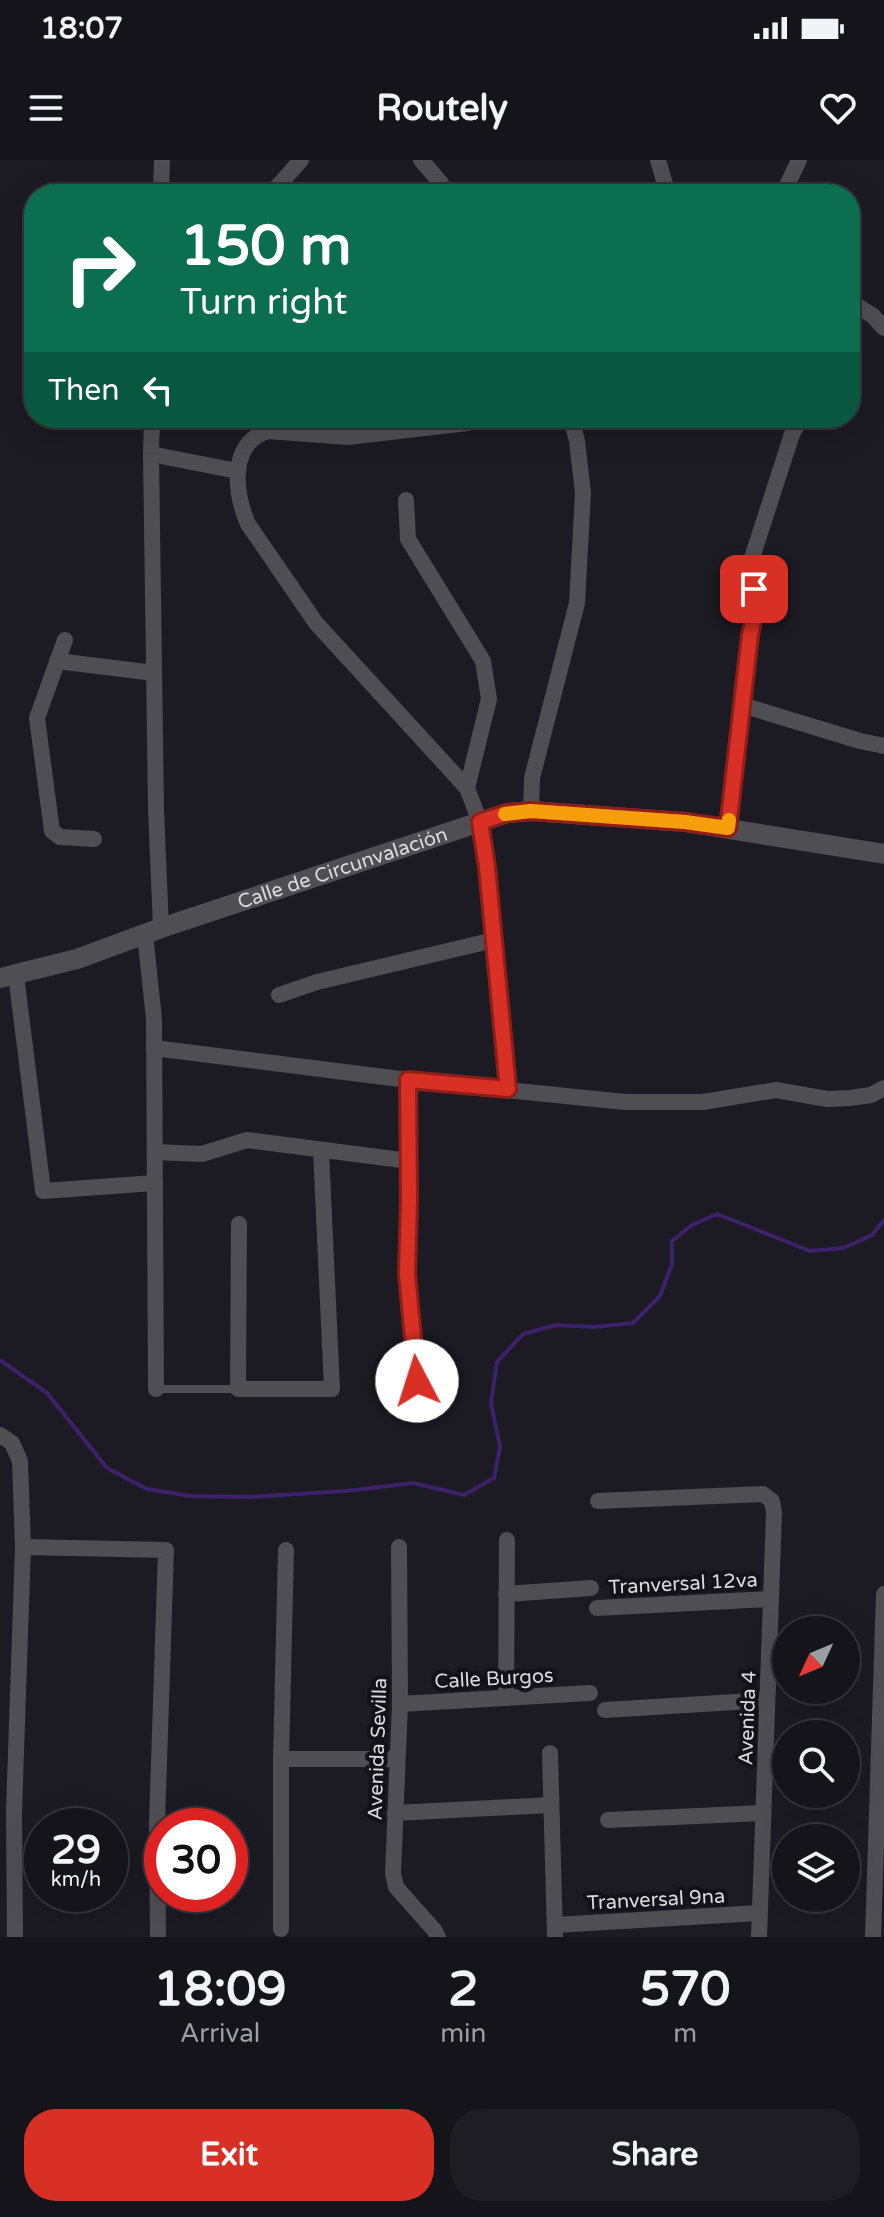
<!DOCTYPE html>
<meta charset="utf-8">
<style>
:root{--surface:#15141a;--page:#1e1d23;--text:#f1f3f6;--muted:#9d9ea2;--line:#343339;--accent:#d93025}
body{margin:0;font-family:"Varela Round",sans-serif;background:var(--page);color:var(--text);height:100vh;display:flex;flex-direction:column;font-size:30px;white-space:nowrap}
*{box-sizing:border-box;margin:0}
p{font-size:26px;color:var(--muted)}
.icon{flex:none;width:44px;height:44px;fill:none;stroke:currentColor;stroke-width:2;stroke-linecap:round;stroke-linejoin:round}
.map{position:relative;height:1777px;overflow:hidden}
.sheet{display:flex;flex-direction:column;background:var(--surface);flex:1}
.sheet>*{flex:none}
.guide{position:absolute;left:24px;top:24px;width:836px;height:244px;border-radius:32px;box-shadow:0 8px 32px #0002,0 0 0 2px var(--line);background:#0b6e4f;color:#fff;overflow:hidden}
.needle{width:52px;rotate:226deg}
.controls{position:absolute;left:772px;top:1456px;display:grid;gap:16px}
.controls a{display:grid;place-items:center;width:88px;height:88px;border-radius:50%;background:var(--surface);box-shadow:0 8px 32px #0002,0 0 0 2px var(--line);font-size:40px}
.speed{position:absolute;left:24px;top:1648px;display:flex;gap:16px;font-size:40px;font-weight:700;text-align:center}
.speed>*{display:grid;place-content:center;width:104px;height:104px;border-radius:50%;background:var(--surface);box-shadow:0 8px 32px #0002,0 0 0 2px var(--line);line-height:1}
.speed small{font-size:20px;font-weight:400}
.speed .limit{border:12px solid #d22;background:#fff;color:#111}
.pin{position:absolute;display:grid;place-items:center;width:68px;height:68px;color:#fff;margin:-34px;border-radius:16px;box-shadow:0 4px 12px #0006}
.me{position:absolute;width:88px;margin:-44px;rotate:355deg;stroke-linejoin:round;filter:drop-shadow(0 0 6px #0008)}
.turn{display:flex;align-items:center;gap:28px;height:168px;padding:0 24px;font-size:36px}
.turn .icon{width:104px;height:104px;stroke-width:2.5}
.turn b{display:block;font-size:56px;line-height:68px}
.then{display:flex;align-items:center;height:76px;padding:0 24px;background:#0003;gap:16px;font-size:30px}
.eta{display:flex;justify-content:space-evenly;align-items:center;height:136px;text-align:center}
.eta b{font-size:48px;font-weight:800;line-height:56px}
.action{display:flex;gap:16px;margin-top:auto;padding:16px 24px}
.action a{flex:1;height:92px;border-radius:32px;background:var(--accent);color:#fff;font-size:32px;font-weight:800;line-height:92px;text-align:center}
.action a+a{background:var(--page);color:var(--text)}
.status{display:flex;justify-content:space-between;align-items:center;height:56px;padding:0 40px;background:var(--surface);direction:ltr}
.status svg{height:22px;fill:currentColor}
header{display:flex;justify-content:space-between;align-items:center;height:104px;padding:0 24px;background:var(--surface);font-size:36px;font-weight:800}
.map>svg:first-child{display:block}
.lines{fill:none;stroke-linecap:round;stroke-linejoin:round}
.stream{stroke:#3c226b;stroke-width:4}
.service{stroke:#4f4e52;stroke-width:8}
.minor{stroke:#4f4e52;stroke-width:16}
.tertiary{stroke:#4f4e52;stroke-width:20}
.route-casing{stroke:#8d1f18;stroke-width:20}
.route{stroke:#d93025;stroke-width:14}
.slow{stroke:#f59e0b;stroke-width:14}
.labels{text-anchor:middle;stroke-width:8;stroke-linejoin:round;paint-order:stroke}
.street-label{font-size:20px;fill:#dbdadf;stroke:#131119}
</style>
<div class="status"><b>18:07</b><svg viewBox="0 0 49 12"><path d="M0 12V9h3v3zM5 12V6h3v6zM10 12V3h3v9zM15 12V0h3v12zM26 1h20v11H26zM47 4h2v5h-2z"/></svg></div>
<header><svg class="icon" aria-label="menu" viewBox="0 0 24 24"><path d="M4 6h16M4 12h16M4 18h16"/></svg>Routely<svg class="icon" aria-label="heart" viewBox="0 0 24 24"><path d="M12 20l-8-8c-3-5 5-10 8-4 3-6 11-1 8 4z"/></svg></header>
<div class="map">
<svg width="884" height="1777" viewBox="0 0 884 1777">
<rect width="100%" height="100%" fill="#1c1a22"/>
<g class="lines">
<!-- stream -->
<path class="stream" d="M0 1200 47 1233 107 1308 147 1329 190 1336 249 1337 346 1331 413 1323 464 1335 494 1318 500 1287 491 1243 497 1202 523 1174 556 1165 594 1167 633 1163 660 1136 672 1104V1081L692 1065 717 1054 810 1091 844 1088 872 1075 884 1060"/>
<!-- service -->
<path class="service" d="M156 1229H238"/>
<!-- minor -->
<g class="minor">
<path d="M421 0 441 23 446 34"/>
<path d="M658 0 668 34"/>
<path d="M161 34 162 0"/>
<path d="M271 34 301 0"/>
<path d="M783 34 799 0"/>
<path d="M850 141 873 156 884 168"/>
<path d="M152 258 151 294 156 649 161 768"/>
<path d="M485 258 467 263 348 277 268 271C228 283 235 334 248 364L316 463 467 628 480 662 487 707 508 929"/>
<path d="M151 294 237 311"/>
<path d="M406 340 408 379 483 501 489 539 467 628"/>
<path d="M65 480 37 558 52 671 60 677 94 679"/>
<path d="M57 501 154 513"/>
<path d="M742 545 860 581 884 586"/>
<path d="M531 651 532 618 577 443 583 333 577 281 571 258"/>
<path d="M728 668 750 475 757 445 750 414 752 398 792 274 801 258"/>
<path d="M145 774 154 859 156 1229"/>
<path d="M16 815 43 1031 155 1023"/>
<path d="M279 835 317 822 494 780"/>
<path d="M154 888 408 920 625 942H703L776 930 827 939 850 938 871 935 884 928"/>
<path d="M408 920 409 1041 407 1114 417 1221"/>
<path d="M155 992 202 994 247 980 409 1001"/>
<path d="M239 1064 238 1229H332L321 991"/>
<path d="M0 1275 12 1283 20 1301 23 1387 14 1651 15 1777"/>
<path d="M598 1341 763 1334 772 1341 774 1353 759 1777"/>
<path d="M23 1387 166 1390 157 1663 158 1777"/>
<path d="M399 1387 400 1544 393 1713 396 1727 435 1771 438 1777"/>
<path d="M506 1434 591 1428"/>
<path d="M597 1448 771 1439"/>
<path d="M506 1538 507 1380"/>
<path d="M400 1544 590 1533"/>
<path d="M605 1550 767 1540"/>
<path d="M550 1593 555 1777"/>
<path d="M281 1599H397"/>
<path d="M395 1653 551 1645"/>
<path d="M608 1660 763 1653"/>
<path d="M555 1765 759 1753"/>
<path d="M281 1769V1599L286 1390"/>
<path d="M873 1777 884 1434"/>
</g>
<!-- tertiary -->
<path class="tertiary" id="s1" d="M0 818 77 799 161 768 507 653 531 651 685 662 884 694"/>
</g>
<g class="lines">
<defs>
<path id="route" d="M417 1221 407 1114 409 1041 408 920 508 929 487 707 480 662 507 653 531 651 685 662 728 668 750 475 757 445 754 429"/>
</defs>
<!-- route casing -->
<use href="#route" class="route-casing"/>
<!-- route -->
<use href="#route" class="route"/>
<!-- slow -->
<path class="slow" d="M505 654 531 651 685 662 728 668 729 660"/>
</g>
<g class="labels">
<!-- street labels -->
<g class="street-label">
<text dy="7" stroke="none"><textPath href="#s1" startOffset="360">Calle de Circunvalación</textPath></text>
<text transform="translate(683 1423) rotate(-3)" y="7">Tranversal 12va</text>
<text transform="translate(494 1518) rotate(-3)" y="7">Calle Burgos</text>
<text transform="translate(747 1558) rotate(-88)" y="7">Avenida 4</text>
<text transform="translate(377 1589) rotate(-88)" y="7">Avenida Sevilla</text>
<text transform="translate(656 1739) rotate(-3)" y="7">Tranversal 9na</text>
</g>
</g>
</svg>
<div class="controls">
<a><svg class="needle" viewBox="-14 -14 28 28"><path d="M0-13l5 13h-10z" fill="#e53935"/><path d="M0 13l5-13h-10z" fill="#9d9ea2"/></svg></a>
<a><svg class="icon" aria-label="search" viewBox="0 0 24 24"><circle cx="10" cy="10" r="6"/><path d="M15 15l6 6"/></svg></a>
<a><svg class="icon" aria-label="layers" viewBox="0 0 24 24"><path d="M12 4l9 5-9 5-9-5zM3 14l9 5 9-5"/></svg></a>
</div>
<div class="speed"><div>29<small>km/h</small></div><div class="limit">30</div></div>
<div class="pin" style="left:754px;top:429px;background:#d93025"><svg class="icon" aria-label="arrive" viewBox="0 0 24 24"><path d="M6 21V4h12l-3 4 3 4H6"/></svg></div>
<svg class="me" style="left:417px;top:1221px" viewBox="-20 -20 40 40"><circle r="19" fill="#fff"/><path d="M0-13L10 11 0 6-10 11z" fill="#d93025"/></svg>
<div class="guide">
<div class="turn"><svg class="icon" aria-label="right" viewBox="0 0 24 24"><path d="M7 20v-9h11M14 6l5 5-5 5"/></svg><div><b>150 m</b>Turn right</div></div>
<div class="then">Then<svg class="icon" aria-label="left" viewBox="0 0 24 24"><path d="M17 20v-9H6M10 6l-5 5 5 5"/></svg></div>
</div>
</div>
<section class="sheet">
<div class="eta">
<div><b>18:09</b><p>Arrival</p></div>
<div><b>2</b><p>min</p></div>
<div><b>570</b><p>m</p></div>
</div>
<div class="action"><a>Exit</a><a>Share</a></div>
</section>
